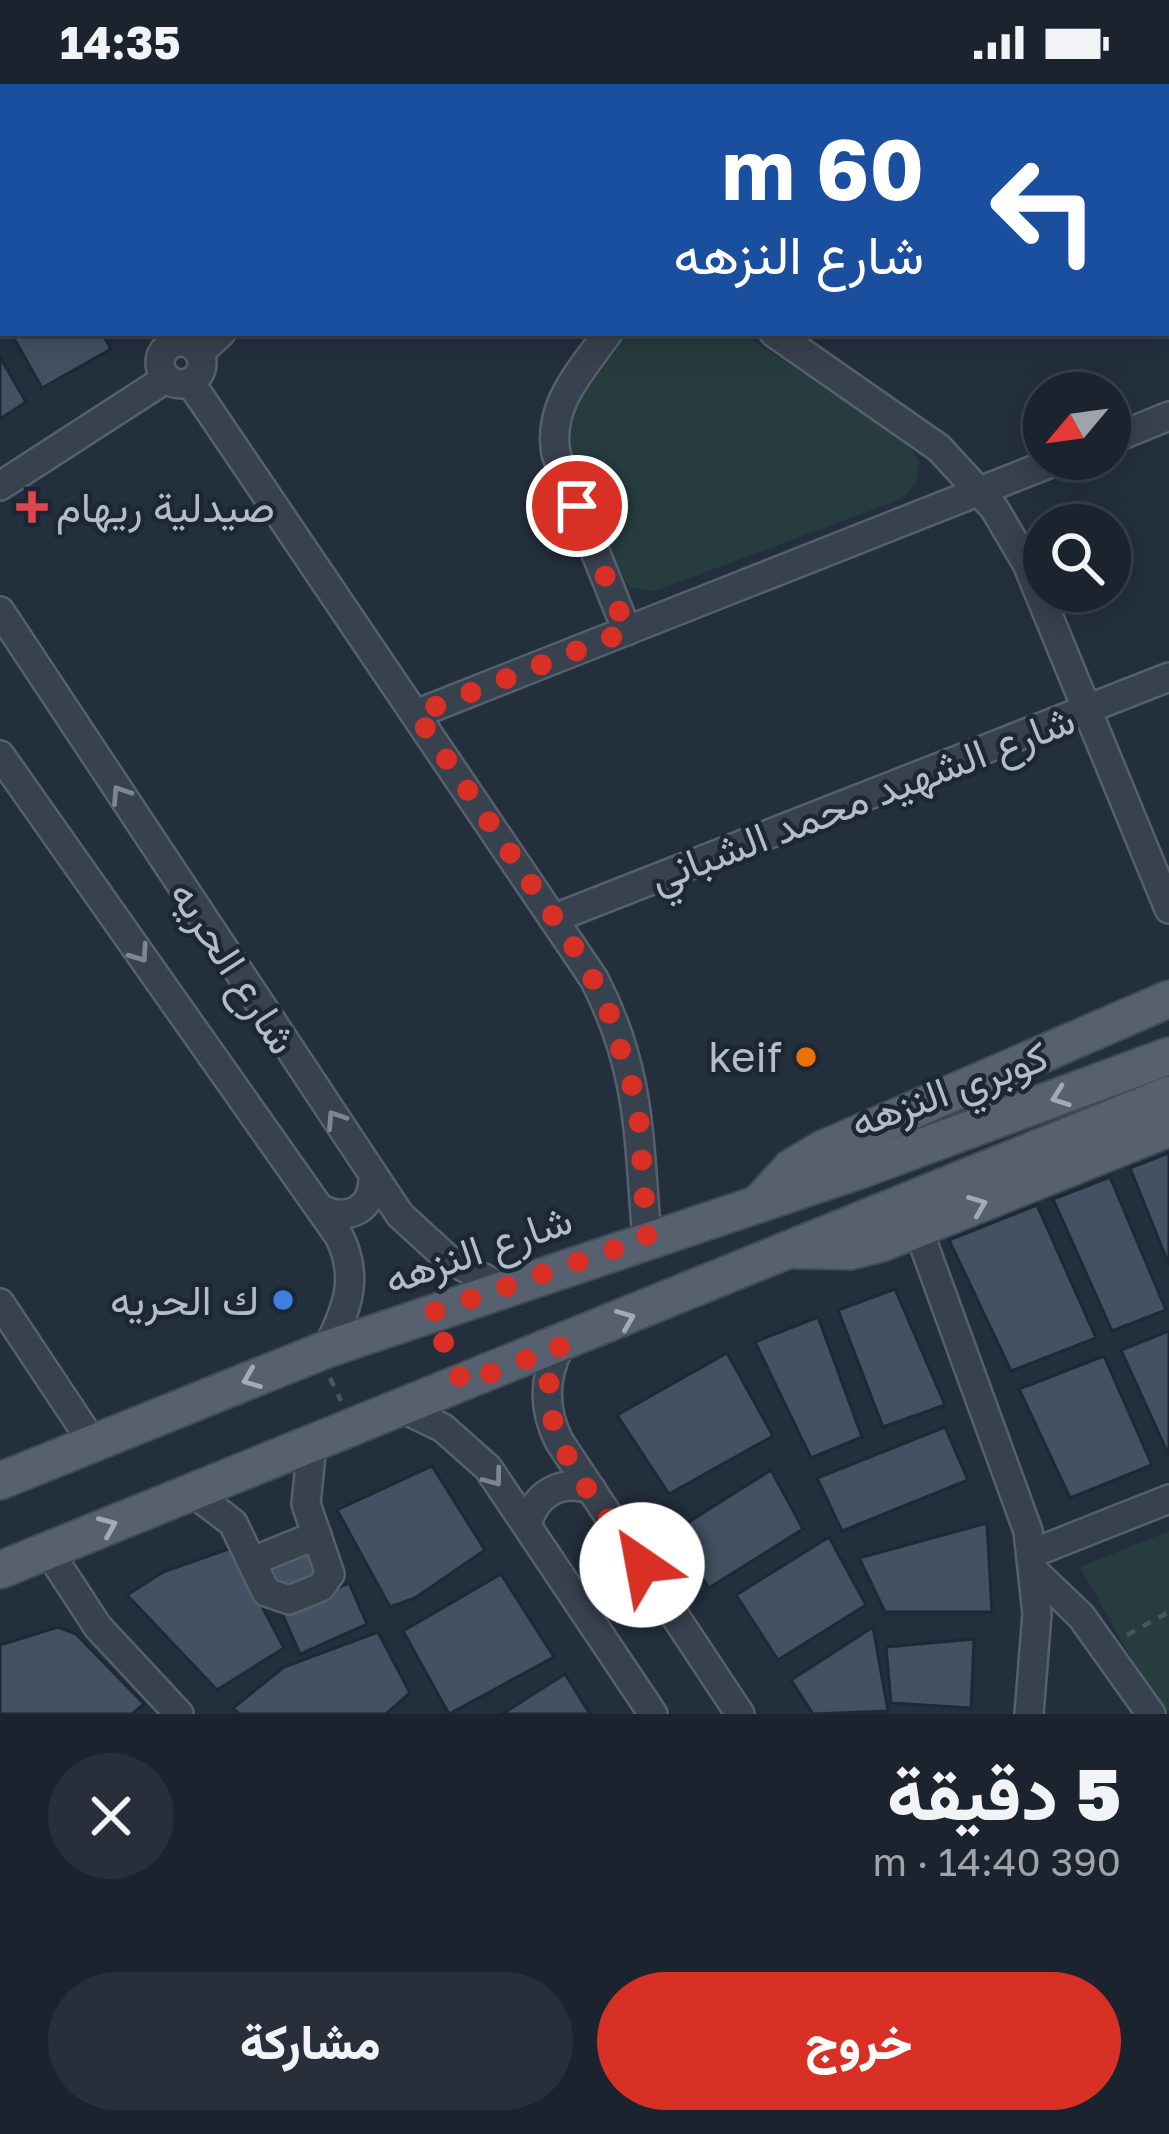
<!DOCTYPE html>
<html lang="ar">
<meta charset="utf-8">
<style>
:root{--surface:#1b232e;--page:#282f3a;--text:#f1f3f6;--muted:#a0a4aa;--line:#39404a;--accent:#d93025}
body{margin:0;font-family:"Golos Text",Vazirmatn,sans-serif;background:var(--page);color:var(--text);direction:rtl;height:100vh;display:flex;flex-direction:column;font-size:45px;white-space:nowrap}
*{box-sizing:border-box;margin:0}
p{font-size:39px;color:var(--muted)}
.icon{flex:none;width:66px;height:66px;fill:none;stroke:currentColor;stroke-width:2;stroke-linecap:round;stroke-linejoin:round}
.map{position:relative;height:1630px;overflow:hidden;direction:ltr}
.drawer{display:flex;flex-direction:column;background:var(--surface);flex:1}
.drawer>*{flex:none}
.guide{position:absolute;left:0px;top:0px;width:1170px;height:252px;box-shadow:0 6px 30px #0003,0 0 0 3px var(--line);direction:rtl;background:#1a4fa0;color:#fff;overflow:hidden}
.needle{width:78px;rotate:241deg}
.buttons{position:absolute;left:1023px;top:288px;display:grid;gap:24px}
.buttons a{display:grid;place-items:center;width:108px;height:108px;border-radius:50%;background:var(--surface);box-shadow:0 6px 30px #0003,0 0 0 3px var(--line);font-size:60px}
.pin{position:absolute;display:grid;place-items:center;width:102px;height:102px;color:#fff;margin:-51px;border:6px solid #fff;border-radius:50%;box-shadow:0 3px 12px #0007}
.me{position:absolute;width:132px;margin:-66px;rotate:327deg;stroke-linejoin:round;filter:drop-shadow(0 0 9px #0008)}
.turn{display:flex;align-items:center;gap:42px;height:252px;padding:0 48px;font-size:54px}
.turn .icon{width:156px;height:156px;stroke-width:2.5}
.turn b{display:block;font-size:84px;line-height:102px}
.round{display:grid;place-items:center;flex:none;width:126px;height:126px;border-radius:63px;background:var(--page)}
.headline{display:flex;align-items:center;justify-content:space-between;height:204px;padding:0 48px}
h1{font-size:72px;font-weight:800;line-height:90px}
.cta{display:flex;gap:24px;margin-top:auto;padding:24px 48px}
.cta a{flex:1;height:138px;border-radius:72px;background:var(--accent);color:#fff;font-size:48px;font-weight:800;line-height:138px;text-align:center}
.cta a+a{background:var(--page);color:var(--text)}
.status{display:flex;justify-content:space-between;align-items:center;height:84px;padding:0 60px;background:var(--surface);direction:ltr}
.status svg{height:33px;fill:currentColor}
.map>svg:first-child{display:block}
.green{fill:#263c3f}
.building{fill:#455162;stroke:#1f2835;stroke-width:3}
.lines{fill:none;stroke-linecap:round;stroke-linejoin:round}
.minor-casing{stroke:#565f6c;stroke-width:32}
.major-casing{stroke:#414a57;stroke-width:40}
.path{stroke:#44595c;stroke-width:4.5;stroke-dasharray:9 9;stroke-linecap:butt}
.minor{stroke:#38414e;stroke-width:27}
.major{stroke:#56606e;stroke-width:36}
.oneway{stroke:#7c8592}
.oneway2{stroke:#a1aab7}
.route{stroke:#d93025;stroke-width:21;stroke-dasharray:0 37.8}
.health-dot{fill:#e0444e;stroke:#1d2633;stroke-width:4.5}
.food-dot{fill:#e8710a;stroke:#1d2633;stroke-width:4.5}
.shop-dot{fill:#3f7fe0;stroke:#1d2633;stroke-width:4.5}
.labels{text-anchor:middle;stroke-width:9;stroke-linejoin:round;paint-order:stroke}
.poi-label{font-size:42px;fill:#b4bcc9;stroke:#1d2633;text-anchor:end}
.street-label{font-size:42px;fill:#b4bcc9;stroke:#1d2633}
</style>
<div class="status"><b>14:35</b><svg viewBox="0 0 49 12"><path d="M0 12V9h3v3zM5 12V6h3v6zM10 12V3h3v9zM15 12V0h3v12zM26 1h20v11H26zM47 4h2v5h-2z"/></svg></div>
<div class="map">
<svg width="1169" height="1630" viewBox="0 0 1169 1630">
<rect width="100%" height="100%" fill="#242f3e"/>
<!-- green -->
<g class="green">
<path d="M628 249H742L906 358 919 377 916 400 899 416 655 507 631 504 620 490 570 362 568 345 577 320Z"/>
<path d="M1169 1447V1626L1163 1630 1080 1483Z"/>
</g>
<!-- building -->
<g class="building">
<path d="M11 249H102L111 265 42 304Z"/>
<path d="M0 273 26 318 0 335Z"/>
<path d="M1169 1069V1181L1130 1084Z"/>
<path d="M1110 1093 1166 1226 1112 1247 1053 1115Z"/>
<path d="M1037 1121 1096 1254 1011 1287 949 1156Z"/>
<path d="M895 1205 945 1321 883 1343 838 1226Z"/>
<path d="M818 1233 862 1353 811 1374 755 1258Z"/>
<path d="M1169 1247V1372L1121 1266Z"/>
<path d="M727 1269 773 1352 669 1410 617 1331Z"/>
<path d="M1104 1272 1152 1381 1070 1414 1019 1305Z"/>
<path d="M945 1343 968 1396 842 1447 817 1394Z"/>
<path d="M432 1382 485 1466 415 1514 390 1523 337 1426Z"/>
<path d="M771 1386 803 1445 709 1504 671 1449Z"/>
<path d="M987 1439 992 1528H885L859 1474Z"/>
<path d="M829 1453 866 1521 778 1576 736 1511Z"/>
<path d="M313 1462 324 1488 276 1508 265 1482Z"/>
<path d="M231 1464 284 1564 217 1606 127 1511 163 1488Z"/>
<path d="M501 1490 554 1573 449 1630 403 1547Z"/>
<path d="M349 1499 367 1540 300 1570 282 1529Z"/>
<path d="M58 1543 76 1550 144 1620 132 1630H0V1561Z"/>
<path d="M873 1543 888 1627 813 1630 791 1596Z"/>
<path d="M378 1548 410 1609 386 1630H239L233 1624 284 1583Z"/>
<path d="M974 1555 971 1624 891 1619 886 1563Z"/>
<path d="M565 1590 590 1630H502Z"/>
</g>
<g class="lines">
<defs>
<g id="minor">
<path d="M414 0 418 3"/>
<path d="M884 0 888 3"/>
<path d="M0 23 3 27"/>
<path d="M1167 201 1169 203"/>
<path d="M608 249C581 287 547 321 556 370L627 547"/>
<path d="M774 249 939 364 994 424 1027 480 1169 825"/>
<circle cx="181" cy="279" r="21"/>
<path d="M199 269 221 249"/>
<path d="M190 298 594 895C642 988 638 1054 647 1154"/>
<path d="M1110 356 1169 332"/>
<path d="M0 402 167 294"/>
<path d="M0 527 400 1131 447 1174 502 1204"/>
<path d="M416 630 1061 375"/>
<path d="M0 671 339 1152C360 1194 347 1225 327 1265"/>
<path d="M555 834 1169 593"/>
<path d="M321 1125C349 1138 373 1125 373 1094"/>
<path d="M918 1145 1028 1447 1037 1530 1029 1630"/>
<path d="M0 1219 93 1359"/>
<path d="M560 1262C543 1294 543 1325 559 1357L740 1630"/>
<path d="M402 1324 443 1344 488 1384 653 1630"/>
<path d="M191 1407 233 1439 266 1508 289 1516 321 1503 330 1490 306 1420 312 1360"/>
<path d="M527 1441C535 1410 561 1394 592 1406"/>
<path d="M49 1468 98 1543 179 1630"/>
<path d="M1033 1469 1169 1415"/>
<path d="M253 1477 317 1451"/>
<path d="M1036 1489 1081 1532 1151 1630"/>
</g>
<g id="major">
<path d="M761 1117 791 1084 823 1065 1169 915"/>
<path d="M796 1166 850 1167 882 1159 1169 1044"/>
<path d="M0 1397 327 1265 857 1087 1169 972"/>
<path d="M0 1486 1169 1011"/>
</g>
</defs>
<!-- minor casing -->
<use href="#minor" class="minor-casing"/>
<!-- major casing -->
<use href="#major" class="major-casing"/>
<!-- path -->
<g class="path">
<path d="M330 1294 341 1317"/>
<path d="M1127 1551 1169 1528"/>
</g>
<!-- minor -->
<use href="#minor" class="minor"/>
<!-- major -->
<use href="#major" class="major"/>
</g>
<!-- one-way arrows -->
<defs><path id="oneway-chevron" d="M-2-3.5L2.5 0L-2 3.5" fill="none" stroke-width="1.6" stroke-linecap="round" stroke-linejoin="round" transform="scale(3)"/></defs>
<g class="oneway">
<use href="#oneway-chevron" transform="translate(120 710) rotate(-123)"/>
<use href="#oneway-chevron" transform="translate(140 870) rotate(55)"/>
<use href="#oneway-chevron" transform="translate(335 1035) rotate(-123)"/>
<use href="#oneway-chevron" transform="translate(494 1394) rotate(53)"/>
</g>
<g class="oneway2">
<use href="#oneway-chevron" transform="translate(1060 1013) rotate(160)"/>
<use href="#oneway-chevron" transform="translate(978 1121) rotate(-22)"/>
<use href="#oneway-chevron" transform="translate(626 1235) rotate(-22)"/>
<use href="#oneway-chevron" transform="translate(251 1295) rotate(158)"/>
<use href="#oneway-chevron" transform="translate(108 1442) rotate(-23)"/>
</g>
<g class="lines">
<!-- route -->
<path class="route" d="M577 422 627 547 416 630 580 872 606 919 638 1021 647 1154 430 1229 463 1300 560 1262C519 1339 600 1418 642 1481"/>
</g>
<!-- markers -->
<path class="health-dot" d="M26 405h12v12h12v12h-12v12h-12v-12h-12v-12h12z"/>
<circle class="food-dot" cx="806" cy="973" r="12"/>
<circle class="shop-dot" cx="283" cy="1216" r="12"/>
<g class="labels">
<!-- poi labels -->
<g class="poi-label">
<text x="56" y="438" text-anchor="start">صيدلية ريهام</text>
<text x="782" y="988">keif</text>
<text x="259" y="1231">ك الحريه</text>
</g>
<!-- street labels -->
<g class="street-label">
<text transform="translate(862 714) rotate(-21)" y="15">شارع الشهيد محمد الشباني</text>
<text transform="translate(234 883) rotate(57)" y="15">شارع الحريه</text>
<text transform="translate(949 1005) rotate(-20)" y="15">كوبري النزهه</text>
<text transform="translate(478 1165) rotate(-19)" y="15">شارع النزهه</text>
</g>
</g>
</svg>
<div class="buttons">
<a><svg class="needle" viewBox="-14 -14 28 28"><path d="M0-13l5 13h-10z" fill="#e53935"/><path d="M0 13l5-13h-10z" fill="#a0a4aa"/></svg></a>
<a><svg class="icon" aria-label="search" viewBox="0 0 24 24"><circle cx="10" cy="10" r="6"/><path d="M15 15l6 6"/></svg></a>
</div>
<div class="pin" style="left:577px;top:422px;background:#d93025"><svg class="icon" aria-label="arrive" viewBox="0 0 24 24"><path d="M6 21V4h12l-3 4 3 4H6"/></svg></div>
<svg class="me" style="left:642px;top:1481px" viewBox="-20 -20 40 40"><circle r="19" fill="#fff"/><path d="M0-13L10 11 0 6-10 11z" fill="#d93025"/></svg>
<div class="guide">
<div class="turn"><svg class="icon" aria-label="left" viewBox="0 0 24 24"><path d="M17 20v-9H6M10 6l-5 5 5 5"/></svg><div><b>60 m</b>شارع النزهه</div></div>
</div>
</div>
<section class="drawer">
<div class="headline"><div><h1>5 دقيقة</h1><p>390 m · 14:40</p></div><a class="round"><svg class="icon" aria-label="close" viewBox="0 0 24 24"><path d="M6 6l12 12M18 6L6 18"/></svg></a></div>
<div class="cta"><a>خروج</a><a>مشاركة</a></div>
</section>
